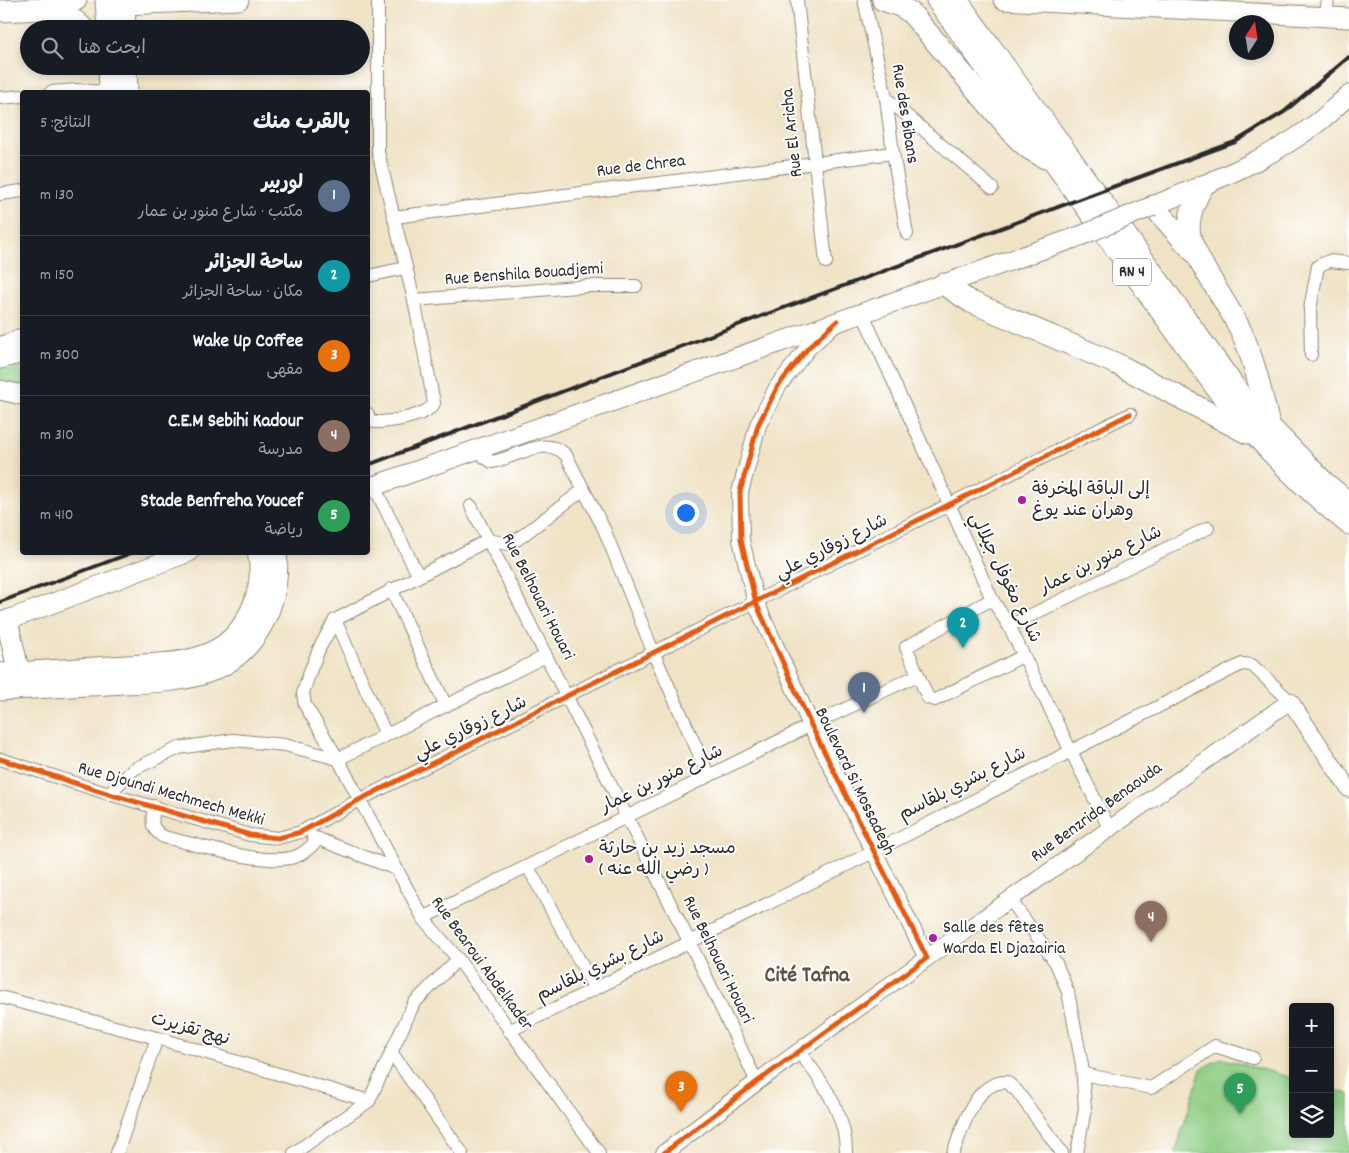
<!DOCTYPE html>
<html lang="ar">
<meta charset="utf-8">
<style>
:root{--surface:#171b24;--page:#242831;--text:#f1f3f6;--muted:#9ea1a6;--line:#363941;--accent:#d690ce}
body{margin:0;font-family:Dekko,"Playpen Sans Arabic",sans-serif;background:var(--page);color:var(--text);direction:rtl}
.controls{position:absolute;right:15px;bottom:15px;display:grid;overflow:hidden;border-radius:5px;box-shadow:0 2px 8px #0003}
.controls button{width:45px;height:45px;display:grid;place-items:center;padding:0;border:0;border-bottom:1px solid var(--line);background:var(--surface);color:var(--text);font:25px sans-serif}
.compass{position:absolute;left:1229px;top:15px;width:45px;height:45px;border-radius:50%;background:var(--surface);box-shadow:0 2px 8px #0003;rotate:12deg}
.you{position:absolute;left:685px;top:512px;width:18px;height:18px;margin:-12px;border:4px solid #fff;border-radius:50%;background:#1a73e8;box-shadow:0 0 0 8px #1a73e833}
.badge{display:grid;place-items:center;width:32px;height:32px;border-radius:50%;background:var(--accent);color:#fff;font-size:16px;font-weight:700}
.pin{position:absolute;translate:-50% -41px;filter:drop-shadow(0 1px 2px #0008)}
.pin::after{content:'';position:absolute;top:26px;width:18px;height:15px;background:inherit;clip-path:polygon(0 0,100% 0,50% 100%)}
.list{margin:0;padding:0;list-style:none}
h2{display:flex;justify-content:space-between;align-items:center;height:65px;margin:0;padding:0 20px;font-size:21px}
h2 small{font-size:16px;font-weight:400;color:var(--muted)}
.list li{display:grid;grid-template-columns:32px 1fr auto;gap:15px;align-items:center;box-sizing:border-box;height:80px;padding:0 20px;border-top:1px solid var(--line)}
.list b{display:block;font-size:19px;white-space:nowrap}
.list p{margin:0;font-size:16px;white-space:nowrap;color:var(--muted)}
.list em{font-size:16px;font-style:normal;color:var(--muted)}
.icon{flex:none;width:28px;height:28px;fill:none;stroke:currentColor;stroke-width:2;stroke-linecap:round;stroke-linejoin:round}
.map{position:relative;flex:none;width:1349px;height:1153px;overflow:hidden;direction:ltr}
.search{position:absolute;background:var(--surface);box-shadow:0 2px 8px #0003;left:20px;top:20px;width:350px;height:55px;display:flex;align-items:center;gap:12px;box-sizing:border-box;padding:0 18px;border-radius:28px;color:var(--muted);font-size:19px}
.panel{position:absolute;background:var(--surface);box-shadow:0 2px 8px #0003;left:20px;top:90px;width:350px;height:465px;border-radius:5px;direction:rtl}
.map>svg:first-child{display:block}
</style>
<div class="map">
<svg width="1349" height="1153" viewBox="0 0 1349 1153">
<rect width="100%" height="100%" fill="#fff"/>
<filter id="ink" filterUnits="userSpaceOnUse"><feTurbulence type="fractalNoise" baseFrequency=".02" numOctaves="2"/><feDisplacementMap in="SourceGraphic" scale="10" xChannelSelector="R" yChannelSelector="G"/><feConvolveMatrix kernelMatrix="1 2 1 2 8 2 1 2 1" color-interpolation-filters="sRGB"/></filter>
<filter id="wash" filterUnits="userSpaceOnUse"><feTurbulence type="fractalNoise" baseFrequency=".0096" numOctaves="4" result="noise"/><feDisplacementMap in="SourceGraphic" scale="20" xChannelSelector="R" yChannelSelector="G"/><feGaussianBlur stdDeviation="1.12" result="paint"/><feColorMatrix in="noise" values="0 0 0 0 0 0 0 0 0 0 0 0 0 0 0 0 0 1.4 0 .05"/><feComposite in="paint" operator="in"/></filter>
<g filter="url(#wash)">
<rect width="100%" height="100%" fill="#f0e3c6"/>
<g fill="#8ecd83" stroke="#5c7c57">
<path d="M22,351V385L0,379V358Z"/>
<path d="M1221,1058L1293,1078V1134H1330V1089L1349,1094V1153H1175L1201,1069Z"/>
</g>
</g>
<g filter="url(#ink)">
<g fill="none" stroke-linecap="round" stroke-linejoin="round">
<g stroke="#8e8778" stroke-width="14">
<g id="minor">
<path d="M797,0L826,262"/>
<path d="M864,0L886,98L893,153L907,234"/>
<path d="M1325,18L1328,0"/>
<path d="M51,92L76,90L105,92"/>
<path d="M0,98L22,96"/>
<path d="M886,98L992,188"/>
<path d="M0,194L22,191"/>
<path d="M394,217L893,153"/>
<path d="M368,276L405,268"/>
<path d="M414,300L589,286H636"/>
<path d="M862,312L992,599L1009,626L1109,828"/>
<path d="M1311,355L1310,309L1318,266L1329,261L1349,263"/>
<path d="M368,414L369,421C381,425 430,416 434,403L414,300L378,152V0"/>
<path d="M478,449L484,457L492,462C516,458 545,434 566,455L604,529L654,654L709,776"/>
<path d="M374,486L418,575"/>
<path d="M583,490L518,539L508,544L488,540L335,620L320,647L309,674L303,693L305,705L338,759L423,918L458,959L599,1153"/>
<path d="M471,506L690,943L757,1082"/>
<path d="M391,589L446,706"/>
<path d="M992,599L906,647L928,698L935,700L1023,656"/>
<path d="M335,620L386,735"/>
<path d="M1009,626L1208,528"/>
<path d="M0,759L109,794L250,835L278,838L301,832L359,800L1130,414"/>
<path d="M109,794L134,769L179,748L233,740L285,745L338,759L546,656"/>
<path d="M154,806C152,822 149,828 164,837C196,844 268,868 297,856C305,853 312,845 319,839"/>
<path d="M313,837L396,869"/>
<path d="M528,867L595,989"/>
<path d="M1010,899L1056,963L1068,992L1082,1065L1085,1109L1077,1153"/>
<path d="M423,918L811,725L918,675"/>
<path d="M0,997L157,1038L369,1101"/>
<path d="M509,1031L873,852L1242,664L1252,665L1290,701"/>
<path d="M798,1051C821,1078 847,1116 846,1153"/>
<path d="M391,1052L462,1153"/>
<path d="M1083,1074L1151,1088L1215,1046L1253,1058"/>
<path d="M369,1101L414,1003L458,959"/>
<path d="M117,1153L157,1038"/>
<path d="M294,1153L369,1101"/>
<path d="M953,1153C963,1128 974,1081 1007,1082L1017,1091L1062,1153"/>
</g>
</g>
<g stroke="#8e8778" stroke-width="18">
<g id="tertiary">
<path d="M927,958L1290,701L1349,789"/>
<path d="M664,1153L757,1082L927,958L811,725L756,603L741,540L740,492L758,425L778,386L808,348L835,323"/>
</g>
</g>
<g stroke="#8e8778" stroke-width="21">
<g id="secondary">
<path d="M117,0L124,5L239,0"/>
<path d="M1003,0L1349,18"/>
<path d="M1153,206C1209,183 1269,160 1317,123C1328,115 1338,104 1349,95"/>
<path d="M0,347L22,338"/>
<path d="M0,390L22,395"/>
<path d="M368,488L1080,236"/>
<path d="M0,623L189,552"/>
</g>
</g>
<g stroke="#8e8778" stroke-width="23">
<g id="primary">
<path d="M106,0L108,29"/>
<path d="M124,0L125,29"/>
<path d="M43,9C59,11 73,17 84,29"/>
<path d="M0,11L43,9L76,0"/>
<path d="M109,66L110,92"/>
<path d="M126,66L127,92"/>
<path d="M0,358L22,352"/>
<path d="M7,621L19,673"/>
<path d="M0,674L159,664C176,663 192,661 208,654C246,639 267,591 258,552"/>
<path d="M0,690C41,687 81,686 122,683C150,682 181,682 208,672C257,654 281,602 276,552"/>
</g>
</g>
<g stroke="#8e8778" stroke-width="23">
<g id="trunk">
<path d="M883,0L902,7L911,13L1018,139L1028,148L1045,158"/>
<path d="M937,0L1220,393C1258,441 1301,486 1349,524"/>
<path d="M957,0L1244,400L1325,483L1349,503"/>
<path d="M1203,186C1194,201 1185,221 1191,240C1200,267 1225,300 1239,327C1254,357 1261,392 1269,425"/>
<path d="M1153,206L1194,252"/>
<path d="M943,284L971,302L1117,364L1247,433"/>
</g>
</g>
<use href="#minor" stroke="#fff" stroke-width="12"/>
<use href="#tertiary" stroke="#fff" stroke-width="16"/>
<use href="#secondary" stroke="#fff" stroke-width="19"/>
<use href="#primary" stroke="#fff" stroke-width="21"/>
<use href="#trunk" stroke="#fff" stroke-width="21"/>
<g stroke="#2b2b2b" stroke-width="4">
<path d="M368,465L767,314L1235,142L1284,112L1349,57"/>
<path d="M0,602L134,552"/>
</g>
<g stroke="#8e8778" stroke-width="21" stroke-linecap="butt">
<path id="secondary-bridge" d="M1080,236L1153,206"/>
</g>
<use href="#secondary-bridge" stroke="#fff" stroke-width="19"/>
<g stroke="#fff" stroke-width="8">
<g id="cycleway">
<path d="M0,759L109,794L250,835L278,838L301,832L359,800L1130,414"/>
<path d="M664,1153L757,1082L927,958L811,725L756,603L741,540L740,492L758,425L778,386L808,348L837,321"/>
</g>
</g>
<use href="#cycleway" stroke="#e8590c" stroke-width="5"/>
</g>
</g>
<g fill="#b5179e" stroke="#fff" stroke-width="2">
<circle cx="1022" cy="500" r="5"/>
<circle cx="589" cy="859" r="5"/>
<circle cx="933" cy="938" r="5"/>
</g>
<g text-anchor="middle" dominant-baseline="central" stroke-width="4" stroke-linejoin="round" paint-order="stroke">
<rect fill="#fff" stroke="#6b6b6b" stroke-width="1" x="1113" y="258.5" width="38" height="27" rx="4"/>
<g font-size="16" font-weight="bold" fill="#2b2b2b">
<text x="1132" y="272">RN 4</text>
</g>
<g font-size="18" fill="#2b2b2b" stroke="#fff">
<text transform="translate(904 114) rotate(81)">Rue des Bibans</text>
<text transform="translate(793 133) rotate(-96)">Rue El Aricha</text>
<text transform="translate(641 167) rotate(-7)">Rue de Chrea</text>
<text transform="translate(524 275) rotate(-4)">Rue Benshila Bouadjemi</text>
<text transform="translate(832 548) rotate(-27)">شارع زوقاري علي</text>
<text transform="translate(1101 561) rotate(-26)">شارع منور بن عمار</text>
<text transform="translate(1004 578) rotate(64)">شارع مغوفل جيلالي</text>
<text transform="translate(537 597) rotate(63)">Rue Belhouari Houari</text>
<text transform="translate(471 729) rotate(-26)">شارع زوقاري علي</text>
<text transform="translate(662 780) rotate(-26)">شارع منور بن عمار</text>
<text transform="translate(854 782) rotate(64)">Boulevard Si Mossadegh</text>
<text transform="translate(963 785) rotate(-27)">شارع بشري بلقاسم</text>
<text transform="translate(171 795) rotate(16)">Rue Djoundi Mechmech Mekki</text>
<text transform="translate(1097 813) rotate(-36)">Rue Benzrida Benaouda</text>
<text transform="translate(717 960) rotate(64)">Rue Belhouari Houari</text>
<text transform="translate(481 964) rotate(54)">Rue Bearoui Abdelkader</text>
<text transform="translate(601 967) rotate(-26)">شارع بشري بلقاسم</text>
<text transform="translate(190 1030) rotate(16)">نهج تقزيرت</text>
</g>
<g font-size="18" fill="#2b2b2b" stroke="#fff" text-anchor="start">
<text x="1032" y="490">إلى الباقة المخرفة<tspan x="1032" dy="21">وهران عند يوغ</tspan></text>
<text x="599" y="849">مسجد زيد بن حارثة<tspan x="599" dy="21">( رضي الله عنه )</tspan></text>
<text x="943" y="928">Salle des fêtes<tspan x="943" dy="21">Warda El Djazairia</tspan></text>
</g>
<g font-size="22" font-weight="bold" fill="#645240" stroke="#fff">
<text x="807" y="976">Cité Tafna</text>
</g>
</g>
</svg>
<div class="controls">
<button>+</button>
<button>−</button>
<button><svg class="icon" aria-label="layers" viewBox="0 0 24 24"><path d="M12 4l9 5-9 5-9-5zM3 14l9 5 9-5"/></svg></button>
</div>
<svg class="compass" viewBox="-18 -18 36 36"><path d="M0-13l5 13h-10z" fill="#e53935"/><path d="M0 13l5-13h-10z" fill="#9ea1a6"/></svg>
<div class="you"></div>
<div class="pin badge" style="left:864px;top:713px;background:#5c6f8a">1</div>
<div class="pin badge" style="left:963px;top:648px;background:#0f9aa8">2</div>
<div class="pin badge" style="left:681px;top:1112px;background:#e8710a">3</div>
<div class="pin badge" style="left:1151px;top:942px;background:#8d6e63">4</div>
<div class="pin badge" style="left:1240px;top:1114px;background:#2e9e5b">5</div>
<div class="search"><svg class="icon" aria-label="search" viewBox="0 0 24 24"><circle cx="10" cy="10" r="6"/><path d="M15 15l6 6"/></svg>ابحث هنا</div>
<section class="panel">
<h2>بالقرب منك<small>النتائج: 5</small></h2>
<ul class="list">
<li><span class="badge" style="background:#5c6f8a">1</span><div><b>لوربير</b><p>مكتب · شارع منور بن عمار</p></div><em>130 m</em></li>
<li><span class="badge" style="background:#0f9aa8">2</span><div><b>ساحة الجزائر</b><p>مكان · ساحة الجزائر</p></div><em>150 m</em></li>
<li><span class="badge" style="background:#e8710a">3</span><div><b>Wake Up Coffee</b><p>مقهى</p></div><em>300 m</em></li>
<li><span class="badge" style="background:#8d6e63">4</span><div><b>C.E.M Sebihi Kadour</b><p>مدرسة</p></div><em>310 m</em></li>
<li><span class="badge" style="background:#2e9e5b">5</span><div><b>Stade Benfreha Youcef</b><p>رياضة</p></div><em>410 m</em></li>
</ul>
</section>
</div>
